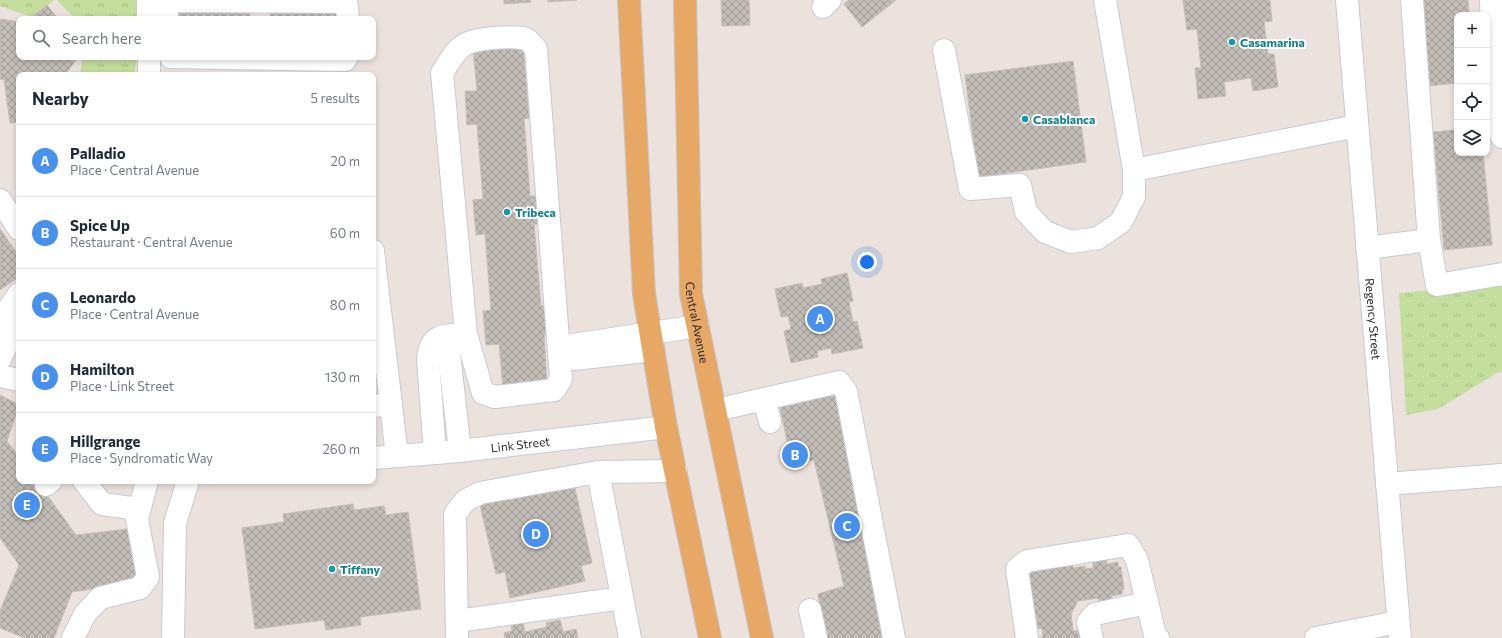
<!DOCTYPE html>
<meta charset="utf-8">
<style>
:root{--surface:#fff;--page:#f2f2f3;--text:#1f2937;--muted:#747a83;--line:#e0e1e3;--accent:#4790ed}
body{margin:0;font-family:Commissioner,sans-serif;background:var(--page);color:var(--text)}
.controls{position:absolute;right:12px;top:12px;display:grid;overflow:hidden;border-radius:8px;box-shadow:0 2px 6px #0003}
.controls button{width:36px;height:36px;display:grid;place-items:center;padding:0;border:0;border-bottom:1px solid var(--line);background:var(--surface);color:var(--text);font:20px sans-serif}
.you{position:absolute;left:867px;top:262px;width:14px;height:14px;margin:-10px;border:3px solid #fff;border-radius:50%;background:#1a73e8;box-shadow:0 0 0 6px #1a73e833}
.badge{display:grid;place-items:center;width:26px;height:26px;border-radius:50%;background:var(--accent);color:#fff;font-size:13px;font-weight:700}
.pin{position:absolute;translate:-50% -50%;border:2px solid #fff;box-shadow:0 1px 4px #0006}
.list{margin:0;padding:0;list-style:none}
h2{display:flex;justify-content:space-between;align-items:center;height:52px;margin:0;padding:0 16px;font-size:17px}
h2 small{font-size:13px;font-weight:400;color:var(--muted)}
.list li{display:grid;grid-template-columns:26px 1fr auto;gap:12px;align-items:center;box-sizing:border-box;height:72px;padding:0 16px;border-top:1px solid var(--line)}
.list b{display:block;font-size:15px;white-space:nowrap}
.list p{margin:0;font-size:13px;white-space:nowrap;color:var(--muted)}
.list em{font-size:13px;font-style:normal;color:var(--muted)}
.icon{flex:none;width:22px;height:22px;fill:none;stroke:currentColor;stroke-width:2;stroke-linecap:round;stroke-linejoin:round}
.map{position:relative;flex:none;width:1502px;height:638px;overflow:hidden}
.search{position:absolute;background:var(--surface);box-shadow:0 2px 6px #0003;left:16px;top:16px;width:360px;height:44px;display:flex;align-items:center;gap:10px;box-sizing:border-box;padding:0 14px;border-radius:8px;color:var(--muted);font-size:15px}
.panel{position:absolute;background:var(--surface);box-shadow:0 2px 6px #0003;left:16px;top:72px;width:360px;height:412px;border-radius:8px}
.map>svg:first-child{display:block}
</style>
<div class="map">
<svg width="1502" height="638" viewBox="0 0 1502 638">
<defs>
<pattern id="grass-tufts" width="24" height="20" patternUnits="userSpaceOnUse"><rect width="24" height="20" fill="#c4de9d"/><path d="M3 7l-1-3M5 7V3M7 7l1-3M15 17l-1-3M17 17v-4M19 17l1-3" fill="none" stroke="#a9bf87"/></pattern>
<pattern id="building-cross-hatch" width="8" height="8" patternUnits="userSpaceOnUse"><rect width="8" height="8" fill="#c3bdb8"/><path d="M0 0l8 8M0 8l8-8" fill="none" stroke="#9f9a96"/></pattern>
</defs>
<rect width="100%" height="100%" fill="#ebe1dd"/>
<g fill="url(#grass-tufts)">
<path d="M0,0H54L32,17L0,6Z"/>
<path d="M57,0H140L141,19H75Z"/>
<path d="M83,57H137L134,75H80Z"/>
<path d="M1502,283V372L1497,373L1438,409L1406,415L1399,293Z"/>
</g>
<g fill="url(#building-cross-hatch)" stroke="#c6bdb7">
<path d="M504,0H530L531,2L504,4Z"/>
<path d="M548,0H577L548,2Z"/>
<path d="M721,0H749L750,25L722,26Z"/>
<path d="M849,0H896L862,27L844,4Z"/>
<path d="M1183,0H1270L1272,21L1264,22L1268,54H1274L1278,87L1253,91L1251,78L1224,82L1226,96L1198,99L1195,68H1201L1197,29L1187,30Z"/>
<path d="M1419,0H1468L1469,15H1457V83L1428,86Z"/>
<path d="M47,5L58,19H29L32,17Z"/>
<path d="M341,8L342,19H270V9Z"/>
<path d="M250,10V19H176V11Z"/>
<path d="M0,19L19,22V57H78L65,75H19V122L10,123L4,80L0,79Z"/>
<path d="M523,43L529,118L524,119L530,196H537L540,224H534L541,306L546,305L549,335H544L547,383L503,387L499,344L486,345L483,311L491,310L485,234L476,235L473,200L483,199L477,124L467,125L465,91H477L473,48Z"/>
<path d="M1073,61L1086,162L978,177L965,75Z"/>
<path d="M1457,130V153H1483L1492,245L1444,250L1433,132Z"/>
<path d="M0,229L19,256V277L0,290Z"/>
<path d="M847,273L853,301L849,302L853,322L857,321L863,348L832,354L831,348L817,351L818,357L791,363L784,331L791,329L788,316L781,317L775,289L802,283L803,288L822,284L821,279Z"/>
<path d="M837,391L887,638H826L818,594L844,586L814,460L792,465L779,403Z"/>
<path d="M0,395L19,405L7,441L19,457V481H37L76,535L127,529L139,582L72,592L54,638H25L0,628V611L19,565L0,538Z"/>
<path d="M574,484L592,563L581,566L585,581L510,598L505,572L496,574L480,505Z"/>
<path d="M353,504L354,510L384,506L386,515L408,512L421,609L360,617L361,625L326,630L324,620L255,629L242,528L284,522L283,514Z"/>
<path d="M1106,559L1107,564L1118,562V567H1121L1124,589L1122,590V594L1111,596L1112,601L1099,603L1098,598L1078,601L1071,614L1073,631L1079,630L1080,638H1036L1043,637L1042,628L1038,629L1037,617L1030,618L1026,572L1037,571L1036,567L1072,562L1073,568L1085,566V569L1093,568V561Z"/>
<path d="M560,620L563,632L576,629L578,638H505L504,633L512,631L511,625L523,623L525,632L547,627L546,623Z"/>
</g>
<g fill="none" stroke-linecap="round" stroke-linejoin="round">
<g stroke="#c5cbd3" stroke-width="24">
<g id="minor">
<path d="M148,0V19"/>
<path d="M1105,0L1134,170L1357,126"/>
<path id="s1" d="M1347,0L1400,638"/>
<path d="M1491,0L1495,121L1502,137"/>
<path d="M823,7L830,0"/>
<path d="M167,19V5L175,1L342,2L347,6L348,19"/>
<path d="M944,50L970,189L1020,185L1026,212L1045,232L1071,242L1098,238L1121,222L1134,197V170"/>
<path d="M149,57V75"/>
<path d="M171,57L345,60L347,57"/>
<path d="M0,200L19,229"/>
<path d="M1429,240L1437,285L1502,274"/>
<path d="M1367,248L1429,240L1412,0"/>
<path d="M373,251L397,456"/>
<path d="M0,321L19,294"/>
<path d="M447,336L460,451"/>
<path d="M573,345L698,326"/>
<path d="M0,359L13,331L19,322"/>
<path d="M574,359L653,350"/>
<path d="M0,376L19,380"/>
<path d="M764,399L770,422"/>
<path d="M373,406L391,404"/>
<path d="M716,410L839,382L846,391L894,638"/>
<path d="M435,453L428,360C430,333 443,336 466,334L442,73C449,63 455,49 466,44C478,38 508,36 522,38C528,38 532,44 536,49L561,379L554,390L495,397L483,393L466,334"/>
<path id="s2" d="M373,458L460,451L666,427"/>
<path d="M598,472L630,638"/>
<path d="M84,481L102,504L139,509"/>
<path d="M1387,484L1502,475"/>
<path d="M46,485L51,481"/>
<path d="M810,610L816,638"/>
<path d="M457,621L622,598"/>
<path d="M73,638L85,614L100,598L140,588L148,577L137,519L147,481"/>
<path d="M173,638L175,523L188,481"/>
<path d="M457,638L455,514L465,501L480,493L598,472L676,471"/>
<path d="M1027,638L1017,569L1027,561L1128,545L1137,560L1155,635L1158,638"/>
<path d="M1092,638L1088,622L1095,614L1147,603"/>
<path d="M1316,638L1398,622"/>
</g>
</g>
<g stroke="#c3c3c3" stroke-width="24">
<g id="major">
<path d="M629,0L644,294L666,427L710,638"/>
<path id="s3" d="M685,0L691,294L762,638"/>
</g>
</g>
<use href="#minor" stroke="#fff" stroke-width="22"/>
<use href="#major" stroke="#e7a866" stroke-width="22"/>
</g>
<g fill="#0f9aa8" stroke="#fff" stroke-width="1.5">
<circle cx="1232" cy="42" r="4"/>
<circle cx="1025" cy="119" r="4"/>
<circle cx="507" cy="212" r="4"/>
<circle cx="332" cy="569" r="4"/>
</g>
<g text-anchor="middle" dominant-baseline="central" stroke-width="4" stroke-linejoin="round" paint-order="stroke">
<g font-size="12" font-weight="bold" fill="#0d838f" stroke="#fff" text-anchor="start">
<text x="1240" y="42">Casamarina</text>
<text x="1033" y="119">Casablanca</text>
<text x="515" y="212">Tribeca</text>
<text x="340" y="569">Tiffany</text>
</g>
<g font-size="12" fill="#2a2a2a" stroke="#fff">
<text stroke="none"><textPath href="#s1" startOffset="320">Regency Street</textPath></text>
<text stroke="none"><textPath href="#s3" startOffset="323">Central Avenue</textPath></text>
<text stroke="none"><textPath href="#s2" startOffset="148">Link Street</textPath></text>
</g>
</g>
</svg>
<div class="controls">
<button>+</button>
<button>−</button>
<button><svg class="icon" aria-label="locate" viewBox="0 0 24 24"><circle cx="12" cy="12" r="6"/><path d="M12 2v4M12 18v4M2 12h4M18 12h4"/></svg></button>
<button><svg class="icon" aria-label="layers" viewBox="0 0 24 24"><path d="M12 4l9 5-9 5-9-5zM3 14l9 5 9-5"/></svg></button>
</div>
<div class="you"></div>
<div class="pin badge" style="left:820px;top:319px">A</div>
<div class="pin badge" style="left:795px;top:455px">B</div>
<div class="pin badge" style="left:847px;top:526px">C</div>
<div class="pin badge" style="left:536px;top:534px">D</div>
<div class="pin badge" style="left:27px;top:505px">E</div>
<div class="search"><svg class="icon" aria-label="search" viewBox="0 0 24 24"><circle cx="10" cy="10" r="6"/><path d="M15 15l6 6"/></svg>Search here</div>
<section class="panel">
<h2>Nearby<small>5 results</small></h2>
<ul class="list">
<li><span class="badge">A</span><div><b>Palladio</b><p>Place · Central Avenue</p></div><em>20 m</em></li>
<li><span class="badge">B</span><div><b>Spice Up</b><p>Restaurant · Central Avenue</p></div><em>60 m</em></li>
<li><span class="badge">C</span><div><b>Leonardo</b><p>Place · Central Avenue</p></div><em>80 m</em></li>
<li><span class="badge">D</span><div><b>Hamilton</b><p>Place · Link Street</p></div><em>130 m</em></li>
<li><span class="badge">E</span><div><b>Hillgrange</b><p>Place · Syndromatic Way</p></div><em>260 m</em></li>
</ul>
</section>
</div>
